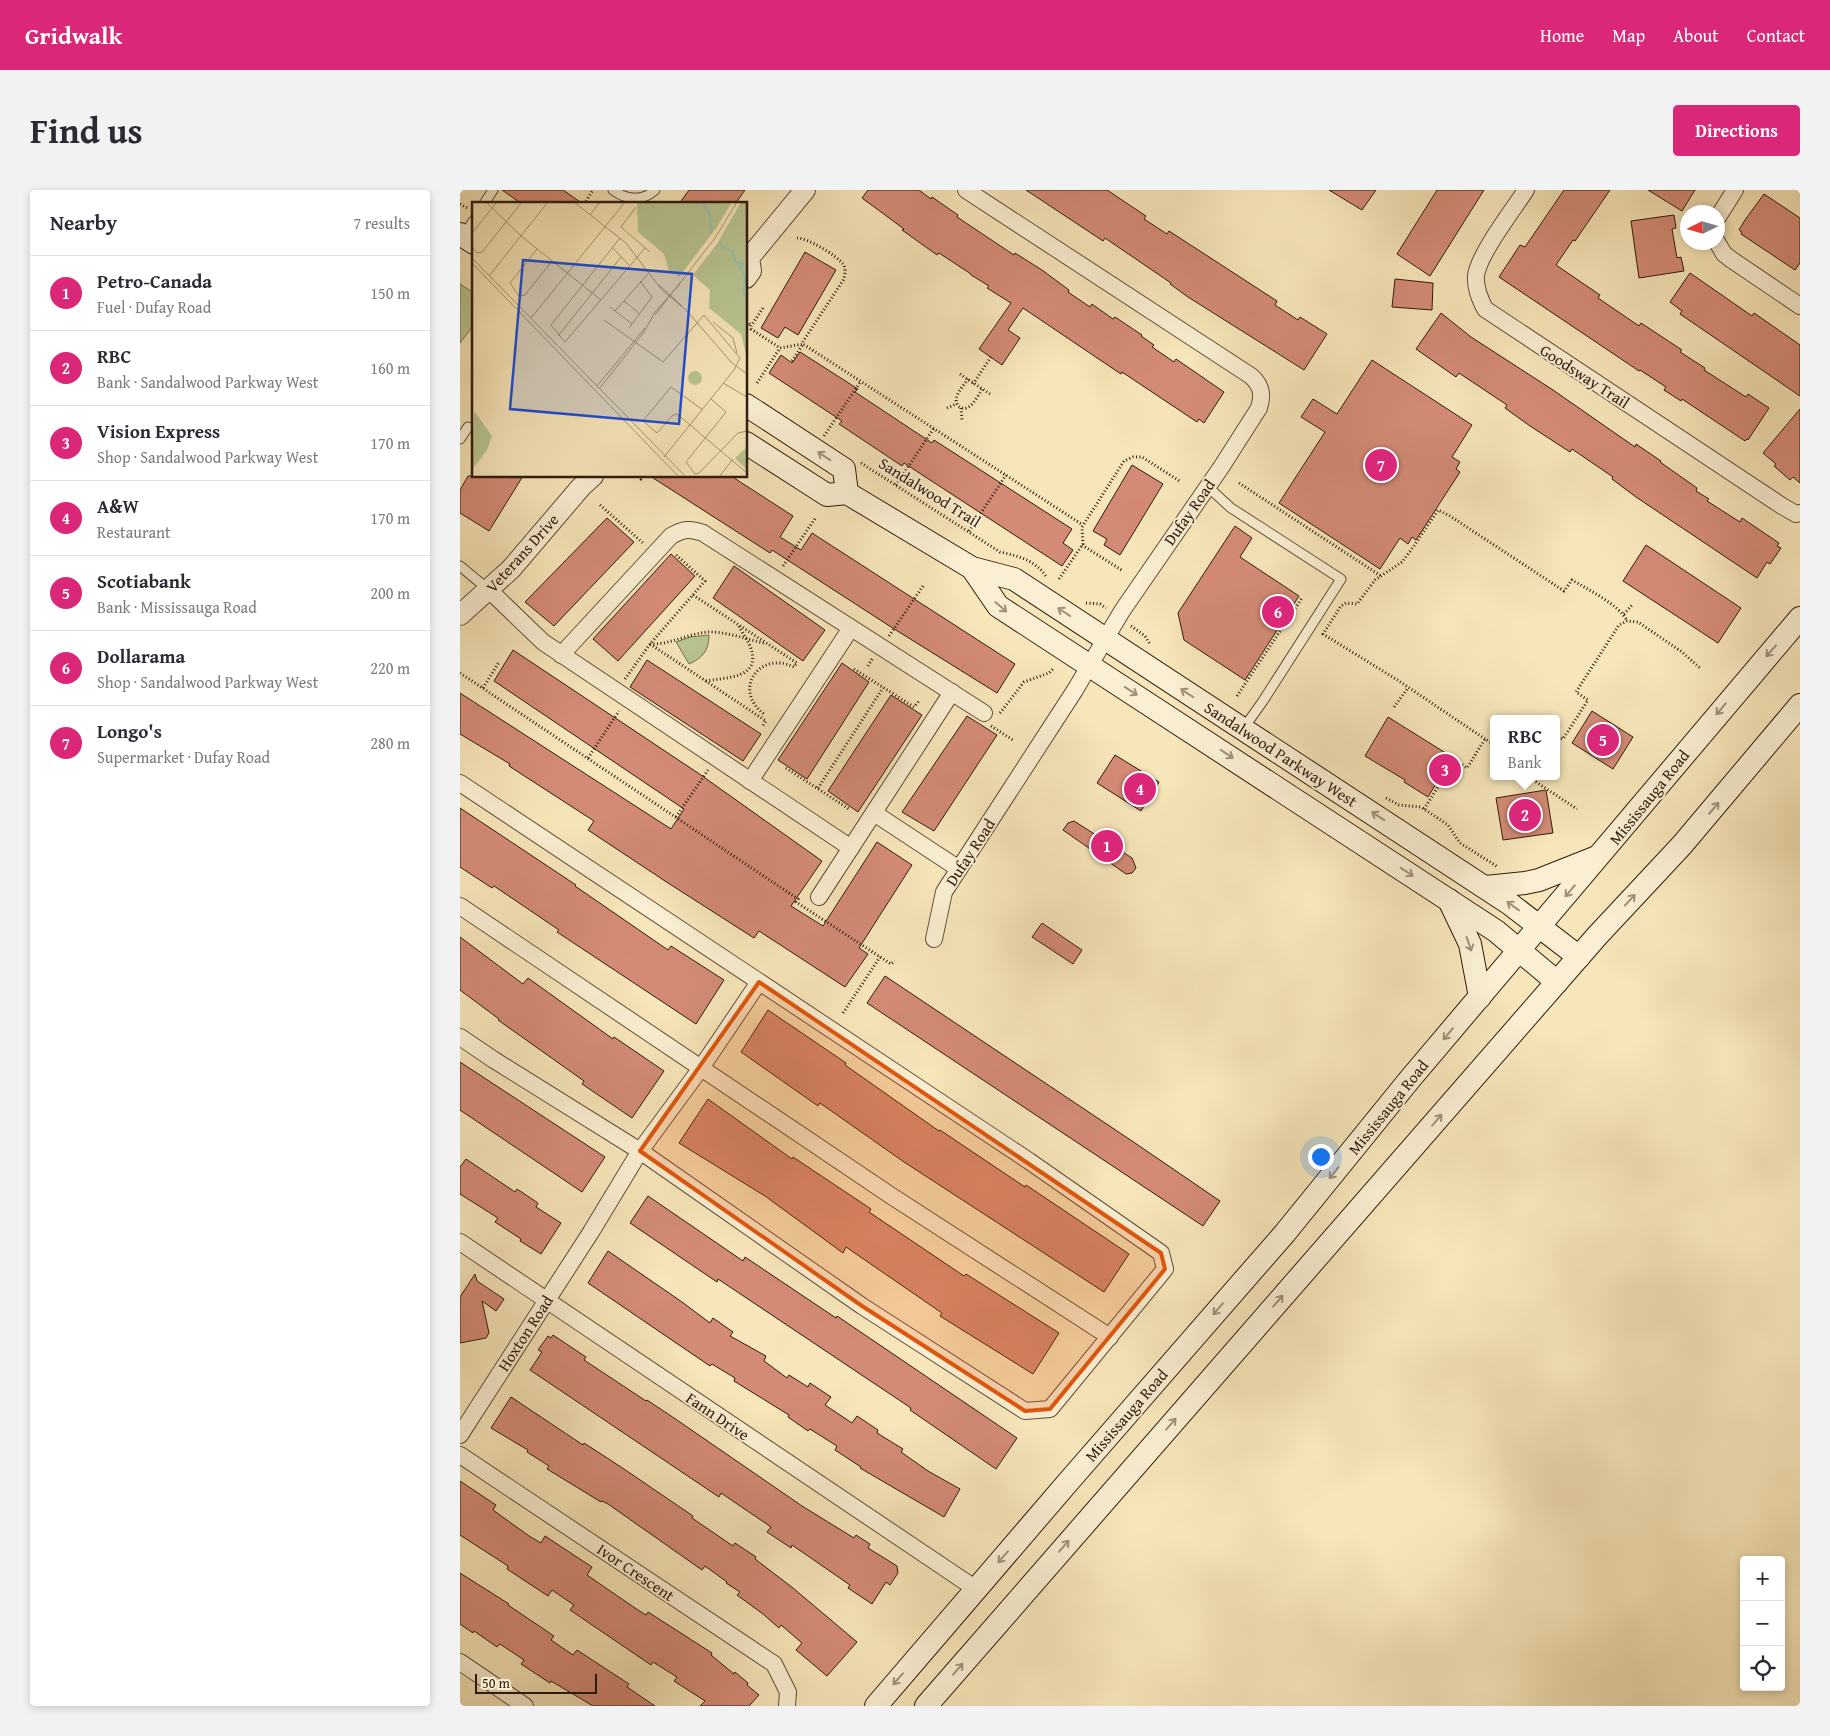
<!DOCTYPE html>
<meta charset="utf-8">
<style>
:root{--surface:#fff;--page:#f2f2f3;--text:#2b2b33;--muted:#7c7c81;--line:#e1e1e2;--accent:#db2777}
body{margin:0;font-family:"Gentium Book Plus",serif;background:var(--page);color:var(--text)}
.controls{position:absolute;right:15px;bottom:15px;display:grid;overflow:hidden;border-radius:5px;box-shadow:0 2px 8px #0003}
.controls button{width:45px;height:45px;display:grid;place-items:center;padding:0;border:0;border-bottom:1px solid var(--line);background:var(--surface);color:var(--text);font:25px sans-serif}
.compass{position:absolute;left:1220px;top:15px;width:45px;height:45px;border-radius:50%;background:var(--surface);box-shadow:0 2px 8px #0003;rotate:265deg}
.scale{position:absolute;left:15px;bottom:12px;width:122px;box-sizing:border-box;padding-left:5px;border:2px solid #2f1b0e;border-top:0;font-size:14px;line-height:18px;white-space:nowrap;color:#2f1b0e;-webkit-text-stroke:4px #faefd2;paint-order:stroke}
.you{position:absolute;left:860px;top:966px;width:18px;height:18px;margin:-12px;border:4px solid #fff;border-radius:50%;background:#1a73e8;box-shadow:0 0 0 8px #1a73e833}
.badge{display:grid;place-items:center;width:32px;height:32px;border-radius:50%;background:var(--accent);color:#fff;font-size:16px;font-weight:700}
.pin{position:absolute;translate:-50% -50%;border:2px solid #fff;box-shadow:0 1px 5px #0006}
.popup{position:absolute;left:1030px;top:525px;width:70px;height:65px;box-sizing:border-box;display:grid;place-content:center;border-radius:5px;background:var(--surface);filter:drop-shadow(0 1px 4px #0005);font-size:16px;white-space:nowrap;color:var(--muted)}
.popup b{font-size:19px;color:var(--text)}
.popup::after{content:'';position:absolute;left:50%;top:100%;margin-left:-10px;border:10px solid transparent;border-top-color:var(--surface)}
.list{margin:0;padding:0;list-style:none}
h2{display:flex;justify-content:space-between;align-items:center;height:65px;margin:0;padding:0 20px;font-size:21px}
h2 small{font-size:16px;font-weight:400;color:var(--muted)}
.list li{display:grid;grid-template-columns:32px 1fr auto;gap:15px;align-items:center;box-sizing:border-box;height:75px;padding:0 20px;border-top:1px solid var(--line)}
.list b{display:block;font-size:19px;white-space:nowrap}
.list p{margin:0;font-size:16px;white-space:nowrap;color:var(--muted)}
.list em{font-size:16px;font-style:normal;color:var(--muted)}
.icon{flex:none;width:28px;height:28px;fill:none;stroke:currentColor;stroke-width:2;stroke-linecap:round;stroke-linejoin:round}
.map{position:relative;flex:none;width:1340px;height:1516px;overflow:hidden;border-radius:5px}
header{display:flex;align-items:center;gap:30px;box-sizing:border-box;height:70px;padding:0 25px;background:var(--accent);color:#fff}
header strong{font-size:24px}
nav{display:flex;gap:28px;margin-inline-start:auto;font-size:18px}
.intro{display:flex;align-items:center;justify-content:space-between;box-sizing:border-box;height:120px;padding:0 30px}
h1{margin:0;font-size:35px}
.button{padding:12px 22px;border-radius:5px;background:var(--accent);color:#fff;font-size:18px;font-weight:700}
main{display:flex;gap:30px;padding:0 30px}
aside{flex:1;background:var(--surface);border-radius:5px;box-shadow:0 2px 8px #0003}
.map>svg:first-child{display:block}
</style>
<header>
<strong>Gridwalk</strong>
<nav><a>Home</a><a>Map</a><a>About</a><a>Contact</a></nav>
</header>
<div class="intro"><h1>Find us</h1><a class="button">Directions</a></div>
<main>
<aside>
<h2>Nearby<small>7 results</small></h2>
<ul class="list">
<li><span class="badge">1</span><div><b>Petro-Canada</b><p>Fuel · Dufay Road</p></div><em>150 m</em></li>
<li><span class="badge">2</span><div><b>RBC</b><p>Bank · Sandalwood Parkway West</p></div><em>160 m</em></li>
<li><span class="badge">3</span><div><b>Vision Express</b><p>Shop · Sandalwood Parkway West</p></div><em>170 m</em></li>
<li><span class="badge">4</span><div><b>A&amp;W</b><p>Restaurant</p></div><em>170 m</em></li>
<li><span class="badge">5</span><div><b>Scotiabank</b><p>Bank · Mississauga Road</p></div><em>200 m</em></li>
<li><span class="badge">6</span><div><b>Dollarama</b><p>Shop · Sandalwood Parkway West</p></div><em>220 m</em></li>
<li><span class="badge">7</span><div><b>Longo's</b><p>Supermarket · Dufay Road</p></div><em>280 m</em></li>
</ul>
</aside>
<div class="map">
<svg width="1340" height="1516" viewBox="0 0 1340 1516">
<rect width="100%" height="100%" fill="#f7e6ba"/>
<filter id="stains"><feTurbulence type="fractalNoise" baseFrequency=".004" numOctaves="4"/><feColorMatrix values="0 0 0 0 .2 0 0 0 0 .09 0 0 0 0 .02 0 0 0 .5 -.17"/></filter>
<radialGradient id="worn" r=".72"><stop offset=".6" stop-color="#630" stop-opacity="0"/><stop offset="1" stop-color="#630" stop-opacity=".3"/></radialGradient>
<g fill="#b9c692" stroke="#747050">
<path d="M0,94L14,103V135L0,153Z"/>
<path d="M249,445C249,460 243,468 229,474L216,452L230,447Z"/>
</g>
<g fill="#d48b76" stroke="#2f1b0e">
<path d="M42,0H103L123,14H62Z"/>
<path d="M229,0H285L275,14H219Z"/>
<path d="M408,0H459L471,9L472,7L498,25L497,27L554,65L555,63L582,80L609,100L608,102L630,117L632,114L653,129L655,127L682,145L681,146L694,155L692,157L714,172L716,169L764,202L744,233L739,229L737,232L662,182L661,184L563,118L548,140L560,148L542,175L519,159L551,113L527,98L529,96L511,85V84L479,63L477,65L442,40L444,39L402,8Z"/>
<path d="M566,0H647L686,26L684,29L707,44L709,41L817,111L815,115L838,130L840,127L867,144L844,180L728,107L710,94L711,93L645,48L643,51Z"/>
<path d="M869,0H916L902,20Z"/>
<path d="M977,0H1024L970,86L937,64Z"/>
<path d="M1104,0H1150L1115,51L1113,50L1096,75L1140,105L1138,108L1179,136L1181,133L1222,160L1220,162L1245,178L1244,180L1286,207L1288,204L1309,218L1288,250L1287,249L1285,251L1222,209L1221,211L1204,200L1206,197L1180,180L1179,181L1039,87L1060,55L1065,57Z"/>
<path d="M1188,0H1235L1222,21Z"/>
<path d="M1304,4L1340,28V73L1335,80L1281,44L1282,42L1279,40L1285,30Z"/>
<path d="M1214,25L1216,38L1212,39L1217,68L1221,67L1224,81L1179,88L1171,31Z"/>
<path d="M345,62L376,80L338,145L325,137L318,148L301,138Z"/>
<path d="M1230,83L1292,126L1294,123L1340,155V206L1220,124L1222,121L1210,112Z"/>
<path d="M935,89L973,93L972,120L932,117Z"/>
<path d="M981,123L1011,147L1093,200L1175,257L1176,254L1201,271L1200,272L1237,298L1236,301L1249,309L1247,311L1280,332L1282,328L1319,353L1317,356L1321,358L1310,374L1307,372L1297,388L1176,307L1152,289L1153,287L1112,259L1110,262L1070,236L1045,218L1047,215L999,183L996,187L956,159Z"/>
<path d="M340,162L398,199L395,202L472,253L474,250L612,339L603,353L613,360L602,376L444,273L442,276L379,234L382,231L309,183L321,165L332,173Z"/>
<path d="M912,170L1012,235L992,267L1000,272L996,279L1000,282L956,350L952,347L948,354L940,348L920,379L819,313L865,242L841,227L853,209L877,224Z"/>
<path d="M1340,219V293L1333,287L1330,290L1314,276L1316,274L1303,263Z"/>
<path d="M672,275L703,294L660,365L644,355L647,349L633,341Z"/>
<path d="M8,286H63L29,341L0,323V300Z"/>
<path d="M190,286H271L333,326L320,347L341,360L352,343L555,474L537,503L431,437L312,360L310,363Z"/>
<path d="M147,328L174,352L94,436L65,412Z"/>
<path d="M775,336L792,348L780,367L839,406L785,490L724,450L718,423Z"/>
<path d="M1186,355L1281,418L1258,453L1163,391Z"/>
<path d="M211,364L235,386L158,471L133,449Z"/>
<path d="M274,376L365,440L343,471L253,408Z"/>
<path d="M53,460L238,583L362,671L331,716L363,736L417,652L452,675L399,758L408,764L385,797L299,741L294,748L205,691L128,640L134,631L49,576L50,574L0,544V503L211,639L224,619L34,491Z"/>
<path d="M187,470L301,544L283,571L170,497Z"/>
<path d="M382,473L409,492L347,589L318,570Z"/>
<path d="M431,505L462,525L398,622L368,601Z"/>
<path d="M1132,521L1173,547L1153,579L1112,553Z"/>
<path d="M507,526L537,545L474,641L442,622Z"/>
<path d="M928,527L992,567L968,607L944,592L945,590L905,566Z"/>
<path d="M655,565L699,592L681,621L637,593Z"/>
<path d="M1086,600L1093,643L1043,650L1036,608Z"/>
<path d="M0,618L116,695L115,696L208,760L211,756L264,790L236,834L97,742L99,740L34,696L32,698L0,677Z"/>
<path d="M614,631L672,668L676,678L672,683L666,684L603,640L608,633Z"/>
<path d="M582,733L622,760L613,774L572,747Z"/>
<path d="M0,747L63,794L68,788L153,849L154,847L204,881L172,928L122,894L124,891L38,830L39,829L0,800Z"/>
<path d="M425,786L675,953L760,1011L743,1036L407,813Z"/>
<path d="M308,820L386,873L385,875L479,941L480,940L565,997L566,995L669,1064L644,1102L444,972L360,913L358,916L281,862Z"/>
<path d="M0,872L145,967L122,1002L0,920Z"/>
<path d="M248,909L332,969L333,967L411,1019L409,1022L504,1086L506,1084L599,1143L573,1184L480,1126L482,1123L386,1057L383,1063L305,1006L219,953Z"/>
<path d="M6,969L55,1002L57,999L78,1013L76,1017L101,1033L81,1064L60,1051L61,1049L35,1032L38,1028L0,1004V977Z"/>
<path d="M188,1006L283,1071L285,1067L376,1128L377,1126L557,1248L536,1279L450,1220L451,1218L258,1089L257,1092L170,1033Z"/>
<path d="M148,1061L222,1112L250,1133L253,1128L273,1142L270,1146L306,1166L304,1171L327,1188L329,1185L348,1197L350,1193L371,1207L365,1215L392,1233L397,1226L418,1240L417,1243L443,1259L441,1262L468,1281L500,1299L484,1327L400,1278L401,1277L375,1260L377,1256L350,1239L348,1241L328,1227L329,1225L274,1191L275,1188L252,1174L250,1176L128,1093Z"/>
<path d="M15,1084L17,1091L44,1109L36,1121L22,1111L29,1143L26,1148L0,1153V1107Z"/>
<path d="M93,1145L126,1167L124,1170L186,1211L187,1210L217,1230L342,1316L394,1348L396,1345L410,1354L408,1358L437,1376L438,1383L430,1395L426,1392L412,1414L388,1398L390,1395L332,1355L331,1358L307,1342L311,1337L261,1303L259,1307L70,1180L82,1162L78,1160L88,1146L91,1148Z"/>
<path d="M51,1207L123,1255L124,1253L164,1279L233,1326L232,1328L273,1356L275,1353L296,1367L295,1369L333,1398L397,1452L367,1486L336,1460L342,1453L321,1435L319,1438L303,1424L277,1405L280,1402L266,1393L267,1392L245,1376L242,1380L148,1314L142,1311L141,1312L87,1279L89,1276L67,1262L68,1260L31,1238Z"/>
<path d="M0,1291L36,1315L33,1320L69,1346L81,1353L85,1346L132,1377L127,1385L175,1418L186,1425L188,1422L252,1463L251,1465L274,1484L275,1482L288,1493L287,1495L299,1505L289,1516H240L245,1511L214,1491L217,1487L193,1472L191,1475L110,1420L114,1415L92,1400L88,1406L47,1379L48,1376L0,1345Z"/>
<path d="M0,1383L49,1414L48,1415L94,1446L91,1450L113,1465L117,1460L169,1494L167,1497L195,1516H133L91,1491L90,1493L61,1474L64,1470L40,1454L37,1457L14,1441L13,1443L0,1434Z"/>
</g>
<g fill="none" stroke-linecap="round" stroke-linejoin="round">
<g stroke="#614e39" stroke-width="11">
<g id="service">
<path d="M153,0C167,10 182,12 195,0"/>
<path d="M24,14L33,0"/>
<path d="M3,46L14,30"/>
<path d="M0,249L8,237"/>
<path d="M747,296L771,318L881,389L803,511L783,539"/>
<path d="M0,376L29,400"/>
</g>
</g>
<g stroke="#614e39" stroke-width="18">
<g id="minor">
<path d="M1066,0C1053,20 1018,65 1016,86C1015,98 1020,109 1025,119L1322,316L1336,324L1340,323"/>
<path d="M1258,27L1275,0"/>
<path d="M1257,52L1264,64L1272,70L1340,116"/>
<path d="M29,400L83,452L391,658"/>
<path d="M101,465L211,346C223,339 230,338 243,343L524,523"/>
<path d="M290,591L391,438"/>
<path d="M0,593L569,971L701,1063L705,1079L590,1219L565,1221L402,1116L180,961L34,870L0,847"/>
<path d="M414,623L499,679"/>
<path d="M359,707L492,502"/>
<path d="M0,716L433,1007L650,1147"/>
<path d="M474,749L484,702L615,500L662,421L762,276L799,218C803,205 802,196 791,186L506,0"/>
<path d="M0,1052L516,1399"/>
<path d="M0,1245L131,1042L180,961L241,878L299,792"/>
<path d="M0,1265L314,1474L328,1502L327,1516"/>
<path d="M0,1472L65,1516"/>
</g>
</g>
<g stroke="#614e39" stroke-width="22">
<g id="tertiary">
<path d="M286,88L291,81L289,68L345,0"/>
<path d="M0,425L51,379L121,297L133,286"/>
</g>
</g>
<g stroke="#2f1b0e" stroke-width="24">
<g id="secondary">
<path d="M0,44L14,53"/>
<path d="M286,215L384,279L387,303"/>
<path d="M286,253L367,305L387,303L512,378L554,389L1050,714L1119,767"/>
<path d="M512,378L538,416L1036,741L1097,792"/>
<path d="M1026,697L1065,693L1079,690L1137,667"/>
<path d="M989,710L1010,754L1020,807"/>
<path d="M416,1516L609,1291L825,1043L950,889L1340,428"/>
<path d="M466,1516L1137,746L1222,655L1340,515"/>
</g>
</g>
<g stroke="#2f1b0e" stroke-width="3" stroke-dasharray="1 2.5" stroke-linecap="butt">
<path d="M0,14L9,19"/>
<path d="M124,14L133,0"/>
<path d="M337,48C348,48 376,65 383,74C386,78 385,84 384,89L342,153"/>
<path d="M303,118L291,136V139L320,158L343,154"/>
<path d="M286,132L291,135"/>
<path d="M332,171L343,154L623,335"/>
<path d="M500,184L530,204"/>
<path d="M508,189C504,195 499,200 497,206C493,215 503,222 510,216C515,212 519,204 522,199"/>
<path d="M297,193L320,158"/>
<path d="M513,194L531,167"/>
<path d="M487,218L496,214"/>
<path d="M501,218L502,230"/>
<path d="M364,246L401,191"/>
<path d="M401,273L540,362C559,366 577,371 587,388"/>
<path d="M178,286L181,289L183,286"/>
<path d="M779,293L921,386"/>
<path d="M436,295L474,238"/>
<path d="M140,315L183,353"/>
<path d="M509,341L546,285"/>
<path d="M622,355L663,381"/>
<path d="M323,376L356,327"/>
<path d="M599,389L623,354L622,337L664,271L673,267H682L721,292"/>
<path d="M233,405L337,473L334,477C299,460 272,500 304,524"/>
<path d="M626,413L640,414L646,418"/>
<path d="M1164,424L1172,415"/>
<path d="M671,436L685,446L690,454"/>
<path d="M429,446L463,396"/>
<path d="M190,454L306,531L302,537"/>
<path d="M190,454C210,455 229,443 249,442C268,442 285,449 304,453"/>
<path d="M408,476L412,469"/>
<path d="M394,479L454,517L459,511"/>
<path d="M0,483L338,709L336,712L431,774L435,771"/>
<path d="M165,489L190,454L245,391L215,364"/>
<path d="M246,491C266,487 303,489 290,456C287,449 282,443 279,436"/>
<path d="M23,498L39,472"/>
<path d="M777,506L842,408"/>
<path d="M934,517L948,498"/>
<path d="M540,523L564,492L589,483L593,479"/>
<path d="M531,536L553,550"/>
<path d="M1025,549L939,491L863,444L881,416L886,413L897,414L915,390L942,372L954,356L978,320L990,326L1104,401L1112,390C1127,399 1160,415 1167,431"/>
<path d="M1096,550L1098,547L1103,549L1128,510L1116,502L1159,435L1167,431L1178,432L1222,462L1240,478"/>
<path d="M128,568L159,521"/>
<path d="M326,578L389,619"/>
<path d="M1067,586L1117,619"/>
<path d="M358,598L423,498"/>
<path d="M926,608L939,615L961,617L988,635L1000,653L1038,677"/>
<path d="M964,619L995,570L1007,578L1025,549L1034,554"/>
<path d="M216,627L248,580"/>
<path d="M383,823L420,767"/>
</g>
<use href="#service" stroke="#faefd2" stroke-width="9"/>
<use href="#minor" stroke="#faefd2" stroke-width="16"/>
<use href="#tertiary" stroke="#faefd2" stroke-width="20"/>
<use href="#secondary" stroke="#faefd2" stroke-width="22"/>
</g>
<defs><path id="oneway-shaft" d="M-6 0H5M1.5-3L5.5 0L1.5 3" fill="none" stroke-width="1.6" stroke-linecap="round" stroke-linejoin="round" transform="scale(1.25)"/></defs>
<g stroke="#9f907a">
<use href="#oneway-shaft" transform="translate(364 266) rotate(-147)"/>
<use href="#oneway-shaft" transform="translate(541 417) rotate(41)"/>
<use href="#oneway-shaft" transform="translate(604 422) rotate(-146)"/>
<use href="#oneway-shaft" transform="translate(1311 461) rotate(131)"/>
<use href="#oneway-shaft" transform="translate(671 501) rotate(33)"/>
<use href="#oneway-shaft" transform="translate(727 503) rotate(-147)"/>
<use href="#oneway-shaft" transform="translate(1261 519) rotate(130)"/>
<use href="#oneway-shaft" transform="translate(767 564) rotate(33)"/>
<use href="#oneway-shaft" transform="translate(1254 618) rotate(-50)"/>
<use href="#oneway-shaft" transform="translate(918 626) rotate(-147)"/>
<use href="#oneway-shaft" transform="translate(947 682) rotate(33)"/>
<use href="#oneway-shaft" transform="translate(1110 701) rotate(130)"/>
<use href="#oneway-shaft" transform="translate(1170 710) rotate(-47)"/>
<use href="#oneway-shaft" transform="translate(1053 716) rotate(-144)"/>
<use href="#oneway-shaft" transform="translate(1009 754) rotate(71)"/>
<use href="#oneway-shaft" transform="translate(988 844) rotate(130)"/>
<use href="#oneway-shaft" transform="translate(977 930) rotate(-49)"/>
<use href="#oneway-shaft" transform="translate(874 983) rotate(129)"/>
<use href="#oneway-shaft" transform="translate(818 1111) rotate(-49)"/>
<use href="#oneway-shaft" transform="translate(758 1119) rotate(131)"/>
<use href="#oneway-shaft" transform="translate(711 1234) rotate(-49)"/>
<use href="#oneway-shaft" transform="translate(604 1356) rotate(-49)"/>
<use href="#oneway-shaft" transform="translate(543 1367) rotate(131)"/>
<use href="#oneway-shaft" transform="translate(498 1479) rotate(-49)"/>
<use href="#oneway-shaft" transform="translate(438 1489) rotate(131)"/>
</g>
<path fill="#df560c" fill-opacity="0.2" stroke="#df560c" stroke-width="4" stroke-linejoin="round" d="M299,792L701,1063L705,1079L590,1219L565,1221L402,1116L180,961Z"/>
<g text-anchor="middle" dominant-baseline="central" stroke-width="4" stroke-linejoin="round" paint-order="stroke">
<g font-size="16" fill="#2f1b0e" stroke="#faefd2">
<text transform="translate(1125 186) rotate(33)">Goodsway Trail</text>
<text transform="translate(470 302) rotate(32)">Sandalwood Trail</text>
<text transform="translate(729 322) rotate(-55)">Dufay Road</text>
<text transform="translate(62 363) rotate(-48)">Veterans Drive</text>
<text transform="translate(821 564) rotate(33)">Sandalwood Parkway West</text>
<text transform="translate(1189 607) rotate(-51)">Mississauga Road</text>
<text transform="translate(510 662) rotate(-57)">Dufay Road</text>
<text transform="translate(928 917) rotate(-51)">Mississauga Road</text>
<text transform="translate(65 1143) rotate(-57)">Hoxton Road</text>
<text transform="translate(666 1225) rotate(-49)">Mississauga Road</text>
<text transform="translate(258 1226) rotate(34)">Fann Drive</text>
<text transform="translate(176 1382) rotate(34)">Ivor Crescent</text>
</g>
</g>
<g transform="translate(12 12)">
<rect width="275" height="275" fill="#f7e6ba"/>
<path d="M165,0H260L245,25L207,75L201,69H197L192,52L166,30ZM269,0H275V156L269,132L237,106L238,88L221,73L245,42ZM216 176a7 7 0 1 1 14 0a7 7 0 1 1-14 0ZM2,209L20,234L15,248L0,268ZM275,245V268L263,256Z" fill="#b9c692"/>
<path fill="none" stroke="#9dc0af" stroke-width="2.5" d="M229,0L238,11L239,32M248,39L249,44L261,50L263,59L271,62L268,66L273,74L272,91L275,96"/>
<path fill="none" stroke="#a79575" stroke-width="1" d="M14,0L49,34L129,98M102,0L154,41L189,87L215,109L259,160L275,172M164,5L149,25L178,50M118,13L128,0M0,31L25,0M148,36L79,123L93,140L173,46M0,45L5,51L10,50L50,0M141,46L157,63M65,47L38,81L47,94L53,93L80,59M0,56L214,275M0,61L207,275M17,74L76,0M187,83L210,104M152,99L168,112M138,105L160,122M143,109L176,72M183,113L243,36L265,0M59,116L153,0M132,118L191,160L232,113L268,156L262,168L192,255M241,120L261,136L265,151M157,126L180,95L168,79M86,134L149,55M251,181L275,195M125,184L173,126M127,187L172,130L183,110L208,82M239,197L254,210L214,260L223,272L227,271L266,231L275,229M275,207V229M231,208L199,185L171,219L185,231L201,213L205,212L275,271M247,275L261,257"/>
<path fill="#1d4ed8" fill-opacity="0.15" stroke="#1d4ed8" stroke-width="2.5" d="M51,58L220,72L207,222L38,207Z"/>
<rect width="275" height="275" fill="none" stroke="#2f1b0e" stroke-width="2.5"/>
</g>
<rect width="100%" height="100%" filter="url(#stains)"/>
<rect width="100%" height="100%" fill="url(#worn)"/>
</svg>
<div class="controls">
<button>+</button>
<button>−</button>
<button><svg class="icon" aria-label="locate" viewBox="0 0 24 24"><circle cx="12" cy="12" r="6"/><path d="M12 2v4M12 18v4M2 12h4M18 12h4"/></svg></button>
</div>
<svg class="compass" viewBox="-18 -18 36 36"><path d="M0-13l5 13h-10z" fill="#e53935"/><path d="M0 13l5-13h-10z" fill="#7c7c81"/></svg>
<div class="scale">50 m</div>
<div class="you"></div>
<div class="pin badge" style="left:647px;top:656px">1</div>
<div class="pin badge" style="left:1065px;top:625px">2</div>
<div class="popup"><b>RBC</b>Bank</div>
<div class="pin badge" style="left:985px;top:580px">3</div>
<div class="pin badge" style="left:680px;top:599px">4</div>
<div class="pin badge" style="left:1143px;top:550px">5</div>
<div class="pin badge" style="left:818px;top:422px">6</div>
<div class="pin badge" style="left:921px;top:275px">7</div>
</div>
</main>
